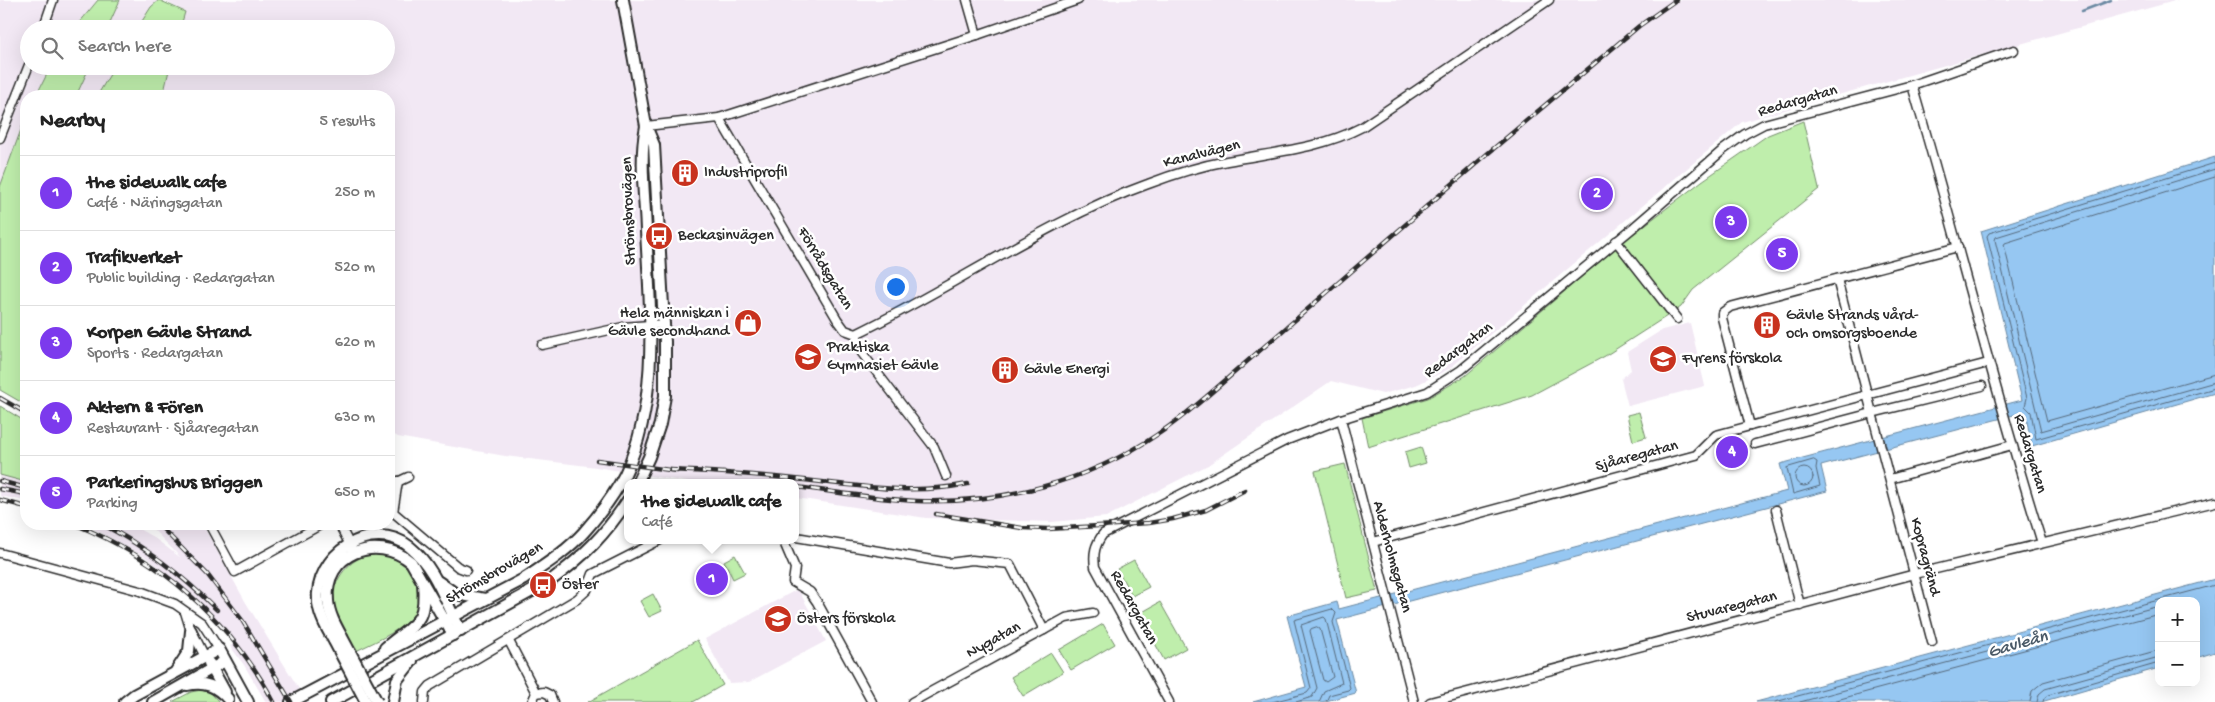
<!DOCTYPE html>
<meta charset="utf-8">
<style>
:root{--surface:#fff;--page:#f6f6f6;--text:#222;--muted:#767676;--line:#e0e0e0;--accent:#7c3aed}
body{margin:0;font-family:"Gochi Hand",sans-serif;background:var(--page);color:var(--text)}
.controls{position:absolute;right:15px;bottom:15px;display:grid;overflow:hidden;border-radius:10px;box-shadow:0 5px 20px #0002}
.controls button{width:45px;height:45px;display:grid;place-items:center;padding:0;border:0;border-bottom:1px solid var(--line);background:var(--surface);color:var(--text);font:25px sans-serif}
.you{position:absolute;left:895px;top:286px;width:18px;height:18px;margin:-12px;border:4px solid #fff;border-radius:50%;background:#1a73e8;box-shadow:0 0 0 8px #1a73e833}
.badge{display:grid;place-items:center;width:32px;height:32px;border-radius:50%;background:var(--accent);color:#fff;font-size:16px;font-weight:700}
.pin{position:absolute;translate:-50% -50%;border:2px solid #fff;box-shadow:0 1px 5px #0006}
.popup{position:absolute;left:624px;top:479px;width:175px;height:65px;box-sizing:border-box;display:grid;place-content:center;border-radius:10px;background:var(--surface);filter:drop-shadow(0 1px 4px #0005);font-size:16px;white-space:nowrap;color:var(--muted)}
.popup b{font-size:19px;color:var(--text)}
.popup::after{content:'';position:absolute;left:50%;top:100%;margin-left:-10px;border:10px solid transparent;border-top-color:var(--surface)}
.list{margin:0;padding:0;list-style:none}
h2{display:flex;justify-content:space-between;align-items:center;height:65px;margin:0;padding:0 20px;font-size:21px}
h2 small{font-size:16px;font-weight:400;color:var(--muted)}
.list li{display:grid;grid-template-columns:32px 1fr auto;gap:15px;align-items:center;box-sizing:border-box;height:75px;padding:0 20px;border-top:1px solid var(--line)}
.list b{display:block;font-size:19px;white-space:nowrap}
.list p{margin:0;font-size:16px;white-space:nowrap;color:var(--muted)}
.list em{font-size:16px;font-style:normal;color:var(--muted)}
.icon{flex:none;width:28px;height:28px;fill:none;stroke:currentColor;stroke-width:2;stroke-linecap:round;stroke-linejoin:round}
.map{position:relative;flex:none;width:2215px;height:702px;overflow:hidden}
.search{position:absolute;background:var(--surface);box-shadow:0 5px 20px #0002;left:20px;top:20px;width:375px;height:55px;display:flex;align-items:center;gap:12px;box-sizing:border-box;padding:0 18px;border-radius:28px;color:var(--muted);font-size:19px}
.panel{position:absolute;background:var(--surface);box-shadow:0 5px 20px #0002;left:20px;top:90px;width:375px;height:440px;border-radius:20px}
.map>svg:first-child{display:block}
</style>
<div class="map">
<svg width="2215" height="702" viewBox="0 0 2215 702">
<rect width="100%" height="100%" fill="#fff"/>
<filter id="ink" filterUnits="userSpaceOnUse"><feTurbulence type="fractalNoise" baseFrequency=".02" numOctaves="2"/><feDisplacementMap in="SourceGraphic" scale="10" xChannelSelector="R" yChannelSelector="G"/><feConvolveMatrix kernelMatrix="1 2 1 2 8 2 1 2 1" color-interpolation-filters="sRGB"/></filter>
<g filter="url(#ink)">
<g fill="#f2e8f4">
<path d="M0,0H98L74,29H29V66H51L36,96H26V116L0,187Z"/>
<path d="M120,0H159L151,7L137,29H107Z"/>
<path d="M163,0H2178L1742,122L1449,369L1416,385L1383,394L1331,381L1208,465L1106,517L1052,522L926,518L796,498V483H693L596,467L505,456L398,437L389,432V96H157L170,66H386V29H180L185,12Z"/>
<path d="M90,66H115L97,96H76Z"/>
<path d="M1690,323L1705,386L1628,406L1621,379L1631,370L1627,352L1662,330Z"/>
<path d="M0,474L26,480V501L0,496Z"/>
<path d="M85,524H130L153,537L181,558L148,524H202L245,601L307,702H266L244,665L230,646L237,642L194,596L147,558Z"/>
<path d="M798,589L826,641L749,682L729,683L705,639Z"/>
</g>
<g fill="#bfeeac" stroke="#758c6c">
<path d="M98,0H120L107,29H74Z"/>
<path d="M159,0L185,12L180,29H137L151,7Z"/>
<path d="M51,66H90L76,96H36Z"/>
<path d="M115,66H170L163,96H97Z"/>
<path d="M26,116V405L0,390V187Z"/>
<path d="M1803,121L1819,189L1693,290L1681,307L1605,356L1532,395L1368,447L1362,418L1428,398L1465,376L1624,241L1702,181L1768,135Z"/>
<path d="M0,406L26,422V482L0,475Z"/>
<path d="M1639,412L1646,437L1633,441L1627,415Z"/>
<path d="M1421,447L1426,463L1409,468L1405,452Z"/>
<path d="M1345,464L1377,591L1346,598L1315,471Z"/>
<path d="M377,554C394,557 416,566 419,586C420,594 418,603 418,611C400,631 383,638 358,650L354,648C347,635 337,622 334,609C328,591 342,567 358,559C363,556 371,555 377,554Z"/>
<path d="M735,555L745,573L733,579L724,561Z"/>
<path d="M1134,560L1149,587L1132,596L1117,569Z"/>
<path d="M653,594L662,611L649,617L640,601Z"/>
<path d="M1160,602L1186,648L1164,660L1139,614Z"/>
<path d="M1103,624L1115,644L1071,670L1059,650Z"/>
<path d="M697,640L723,685L693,702H588Z"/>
<path d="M1051,653L1063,672L1023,696L1011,677Z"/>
<path d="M201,690L211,693L219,702H172L191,692Z"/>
</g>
<g fill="#96c7f2" stroke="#6b89a2">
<path d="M2215,157V393L2032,446L2025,412L1821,466L1827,491L1337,620L1356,693L1322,702H1253L1306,687L1287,616L1337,602L1339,609L1787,491L1780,464L2022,400L1981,231Z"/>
<path d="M2215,579V652L2196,658V601H2159V668L2041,702H1756Z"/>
</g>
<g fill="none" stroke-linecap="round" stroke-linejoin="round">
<g stroke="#56697b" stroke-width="1">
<path d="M2215,163L1989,233L1987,236L2027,398L2025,406L2031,412L2036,439L2215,388"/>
<path d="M2215,169L1996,237L1995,240L2041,431L2215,382"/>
<path d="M2215,177L2005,243L2004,245L2047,421L2215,374"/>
<path d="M1814,460L1817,462L1816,468L1820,486L1793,494L1787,468Z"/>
<circle cx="1804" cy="477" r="9"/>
<path d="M1317,627L1320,629L1333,677L1326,682L1323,680L1310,631L1311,629Z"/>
<path d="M1272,702L1307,693L1311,688L1294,620L1332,609L1336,613L1333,622L1350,688L1348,690L1329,695L1326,702"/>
<path d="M1296,702L1312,697L1317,688L1301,625L1324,617L1326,619L1342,683L1324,691L1319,702"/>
<path d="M1775,702L2215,585"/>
<path d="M1800,702L2159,606"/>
<path d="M1829,702L2159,614"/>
<path d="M2030,702L2032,691L2043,682L2159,650"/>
<path d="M2037,702L2039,694L2045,689L2159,657"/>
<path d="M2043,702L2044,698L2048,695L2159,663"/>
</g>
<path stroke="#6b89a2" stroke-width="2.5" d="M2082,11L2111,0"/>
<g stroke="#2b2b2b" stroke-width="11">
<g id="street">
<path d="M967,0L977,35"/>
<path d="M43,29L53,0"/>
<path d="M1912,85C1957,237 1994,391 2042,543"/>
<path d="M719,118L837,319L845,330L856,334L862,353L934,447L946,476"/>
<path d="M646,126L719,118L977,35L1078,0"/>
<path d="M0,138L29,65"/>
<path d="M1616,241L1677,319"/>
<path d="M1837,279L1932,642"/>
<path d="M856,334C954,287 1045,221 1148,184C1174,174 1200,166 1227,161C1274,152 1320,149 1362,127L1549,0"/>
<path d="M542,345L623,327L664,324"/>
<path d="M1341,419L1414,702"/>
<path d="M1750,426L1722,318V313L1730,307L1958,247"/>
<path d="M1755,444L1872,413L1982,386"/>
<path d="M1890,479L2012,445"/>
<path d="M398,481L393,512L458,567L466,570"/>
<path d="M389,486L408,477"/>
<path d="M1776,510L1800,605"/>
<path d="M209,524L235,572L322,524"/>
<path d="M339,524L352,549"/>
<path d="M796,537L949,563L972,560L1010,564L1044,630"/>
<path d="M783,540L795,568L793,582L810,592L817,602L872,702"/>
<path d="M1373,542L1696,455L1716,435L1988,363"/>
<path d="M0,553L140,591L175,604L202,623L219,649"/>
<path d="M185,612L189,625L205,657"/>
<path d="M509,641L536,693"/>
<path d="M424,702L425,692L430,686L577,599L587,590L593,574L660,540"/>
<path d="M532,702L536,693L544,692L550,695L553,702"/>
<path d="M912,702L1066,618L1093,613"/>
<path d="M1169,702L1095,567C1093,553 1095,545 1103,534L1287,440L1341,419L1427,392L1461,370L1634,227L1723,150L1745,134L1764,124L1912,85L2014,50"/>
<path d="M1430,702L1915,574L2215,502"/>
</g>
</g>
<g stroke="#2b2b2b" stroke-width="14">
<g id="secondary">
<path d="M623,0L646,126L654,145L665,342V396L660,424L649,457L637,483"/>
<path d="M439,582L456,594L485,599"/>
<path d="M342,637C336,626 329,614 328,601C323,554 376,533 411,562L453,635"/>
<path d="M334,641C327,629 320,617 318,603C313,556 371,516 410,547C436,568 446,604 461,631"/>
<path d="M385,648C413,623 427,626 423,583"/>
<path d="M209,663L225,692"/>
<path d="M176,671L189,651L191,631"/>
<path d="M187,685C205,681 216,686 228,699"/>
<path d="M125,702L134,695L219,649L248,702"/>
<path d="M153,702L225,661"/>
<path d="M291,702L524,579C545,565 567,551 584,532C599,515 615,494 625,474C660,400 650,310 646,231C645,197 639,160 646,126"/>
<path d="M331,702L550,581C583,557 606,534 628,500"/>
<path d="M393,702L397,680L412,661"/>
</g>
</g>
<use href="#street" stroke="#fff" stroke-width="8"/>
<use href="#secondary" stroke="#fff" stroke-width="10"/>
<g stroke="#2b2b2b" stroke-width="4.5">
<g id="rail">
<path d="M0,398L26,413"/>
<path d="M597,460L677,471"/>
<path d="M670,470C715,472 760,475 804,480C861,486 911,495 968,484"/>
<path d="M0,481L26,488"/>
<path d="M796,487C836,492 876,499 917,501C1000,504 1088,482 1158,434C1175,423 1190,410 1206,397L1486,155L1639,26L1676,0"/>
<path d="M0,489L26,494"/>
<path d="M0,500L26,507"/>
<path d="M936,514L1022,528L1048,529L1149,523L1173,519L1206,510L1245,490"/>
<path d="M74,524C161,559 230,620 274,702"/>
<path d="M102,524C146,547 182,575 217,610"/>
<path d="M158,524L207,574L242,620L291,702"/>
</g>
</g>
<use href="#rail" stroke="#fff" stroke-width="2.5" stroke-dasharray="8" stroke-linecap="butt"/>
<g stroke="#2b2b2b" stroke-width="14" stroke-linecap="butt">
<g id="secondary-bridge">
<path d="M342,637L377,702"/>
<path d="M334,641L366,702"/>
</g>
</g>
<use href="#secondary-bridge" stroke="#fff" stroke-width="10"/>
</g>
</g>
<defs>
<g id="building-disc" transform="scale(1.4375)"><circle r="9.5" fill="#c8321e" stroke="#fff"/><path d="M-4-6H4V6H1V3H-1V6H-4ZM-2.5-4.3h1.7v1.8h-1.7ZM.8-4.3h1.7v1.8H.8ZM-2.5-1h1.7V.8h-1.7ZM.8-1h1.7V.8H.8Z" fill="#fff"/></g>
<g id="bus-disc" transform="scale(1.4375)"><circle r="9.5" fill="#c8321e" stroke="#fff"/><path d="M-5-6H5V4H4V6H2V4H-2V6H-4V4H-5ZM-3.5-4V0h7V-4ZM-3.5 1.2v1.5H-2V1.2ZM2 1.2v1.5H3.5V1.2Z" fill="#fff"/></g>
<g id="shop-disc" transform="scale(1.4375)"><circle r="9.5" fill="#c8321e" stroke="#fff"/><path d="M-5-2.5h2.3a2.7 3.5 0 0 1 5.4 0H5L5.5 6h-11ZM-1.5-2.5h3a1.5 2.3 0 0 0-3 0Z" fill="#fff"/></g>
<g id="university-disc" transform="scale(1.4375)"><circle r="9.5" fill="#c8321e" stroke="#fff"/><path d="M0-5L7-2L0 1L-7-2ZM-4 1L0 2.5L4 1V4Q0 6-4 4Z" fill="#fff"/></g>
<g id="school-disc" transform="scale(1.4375)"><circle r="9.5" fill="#c8321e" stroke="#fff"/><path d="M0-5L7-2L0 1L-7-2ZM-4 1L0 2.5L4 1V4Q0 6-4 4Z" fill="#fff"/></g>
</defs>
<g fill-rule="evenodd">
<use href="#building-disc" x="685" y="173"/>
<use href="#bus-disc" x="659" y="236"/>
<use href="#shop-disc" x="748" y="323"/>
<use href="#building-disc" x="1767" y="325"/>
<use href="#university-disc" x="808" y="357"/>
<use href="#school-disc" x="1663" y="359"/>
<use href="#building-disc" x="1005" y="370"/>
<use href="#bus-disc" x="543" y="585"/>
<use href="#school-disc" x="778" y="619"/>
</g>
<g text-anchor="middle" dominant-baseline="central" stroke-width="5" stroke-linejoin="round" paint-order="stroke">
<g font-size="16" fill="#2b2b2b" stroke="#fff">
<text transform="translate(1798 102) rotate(-16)">Redargatan</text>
<text transform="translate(1202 155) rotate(-14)">Kanalvägen</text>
<text transform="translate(630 211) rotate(-92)">Strömsbrovägen</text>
<text transform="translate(824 269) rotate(59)">Förrådsgatan</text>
<text transform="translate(1459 351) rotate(-37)">Redargatan</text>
<text transform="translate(2029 454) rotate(73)">Redargatan</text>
<text transform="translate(1637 457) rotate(-15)">Sjåaregatan</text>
<text transform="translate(1391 557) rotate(75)">Alderholmsgatan</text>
<text transform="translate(1924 557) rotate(75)">Kopragränd</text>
<text transform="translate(495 574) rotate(-30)">Strömsbrovägen</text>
<text transform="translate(1133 608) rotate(61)">Redargatan</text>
<text transform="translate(1732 608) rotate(-14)">Stuvaregatan</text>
<text transform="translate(994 641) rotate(-29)">Nygatan</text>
</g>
<g font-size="16" fill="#2b2b2b" stroke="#fff" text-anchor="start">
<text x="704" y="173">Industriprofil</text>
<text x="678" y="236">Beckasinvägen</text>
<text x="729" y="314" text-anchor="end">Hela människan i<tspan x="729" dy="18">Gävle secondhand</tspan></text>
<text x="1786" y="316">Gävle Strands vård-<tspan x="1786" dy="18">och omsorgsboende</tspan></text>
<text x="827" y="348">Praktiska<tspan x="827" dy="18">Gymnasiet Gävle</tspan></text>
<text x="1682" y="359">Fyrens förskola</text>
<text x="1024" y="370">Gävle Energi</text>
<text x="562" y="585">Öster</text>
<text x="797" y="619">Östers förskola</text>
</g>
<g font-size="18" font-style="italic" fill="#4b5a67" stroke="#fff">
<text transform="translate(2018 645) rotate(-16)">Gavleån</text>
</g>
</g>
</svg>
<div class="controls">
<button>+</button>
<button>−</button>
</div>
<div class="you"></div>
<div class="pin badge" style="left:712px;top:579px">1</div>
<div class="popup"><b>the sidewalk cafe</b>Café</div>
<div class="pin badge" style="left:1597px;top:194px">2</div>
<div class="pin badge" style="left:1731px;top:222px">3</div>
<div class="pin badge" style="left:1732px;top:452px">4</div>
<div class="pin badge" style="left:1782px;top:254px">5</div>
<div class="search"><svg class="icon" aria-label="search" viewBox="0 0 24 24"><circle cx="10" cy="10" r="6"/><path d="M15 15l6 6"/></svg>Search here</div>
<section class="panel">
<h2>Nearby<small>5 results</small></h2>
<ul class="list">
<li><span class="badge">1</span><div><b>the sidewalk cafe</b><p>Café · Näringsgatan</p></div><em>250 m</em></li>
<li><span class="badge">2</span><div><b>Trafikverket</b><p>Public building · Redargatan</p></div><em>520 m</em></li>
<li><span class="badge">3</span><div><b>Korpen Gävle Strand</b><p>Sports · Redargatan</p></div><em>620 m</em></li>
<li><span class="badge">4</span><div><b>Aktern &amp; Fören</b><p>Restaurant · Sjåaregatan</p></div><em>630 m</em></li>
<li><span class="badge">5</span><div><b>Parkeringshus Briggen</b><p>Parking</p></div><em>650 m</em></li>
</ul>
</section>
</div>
